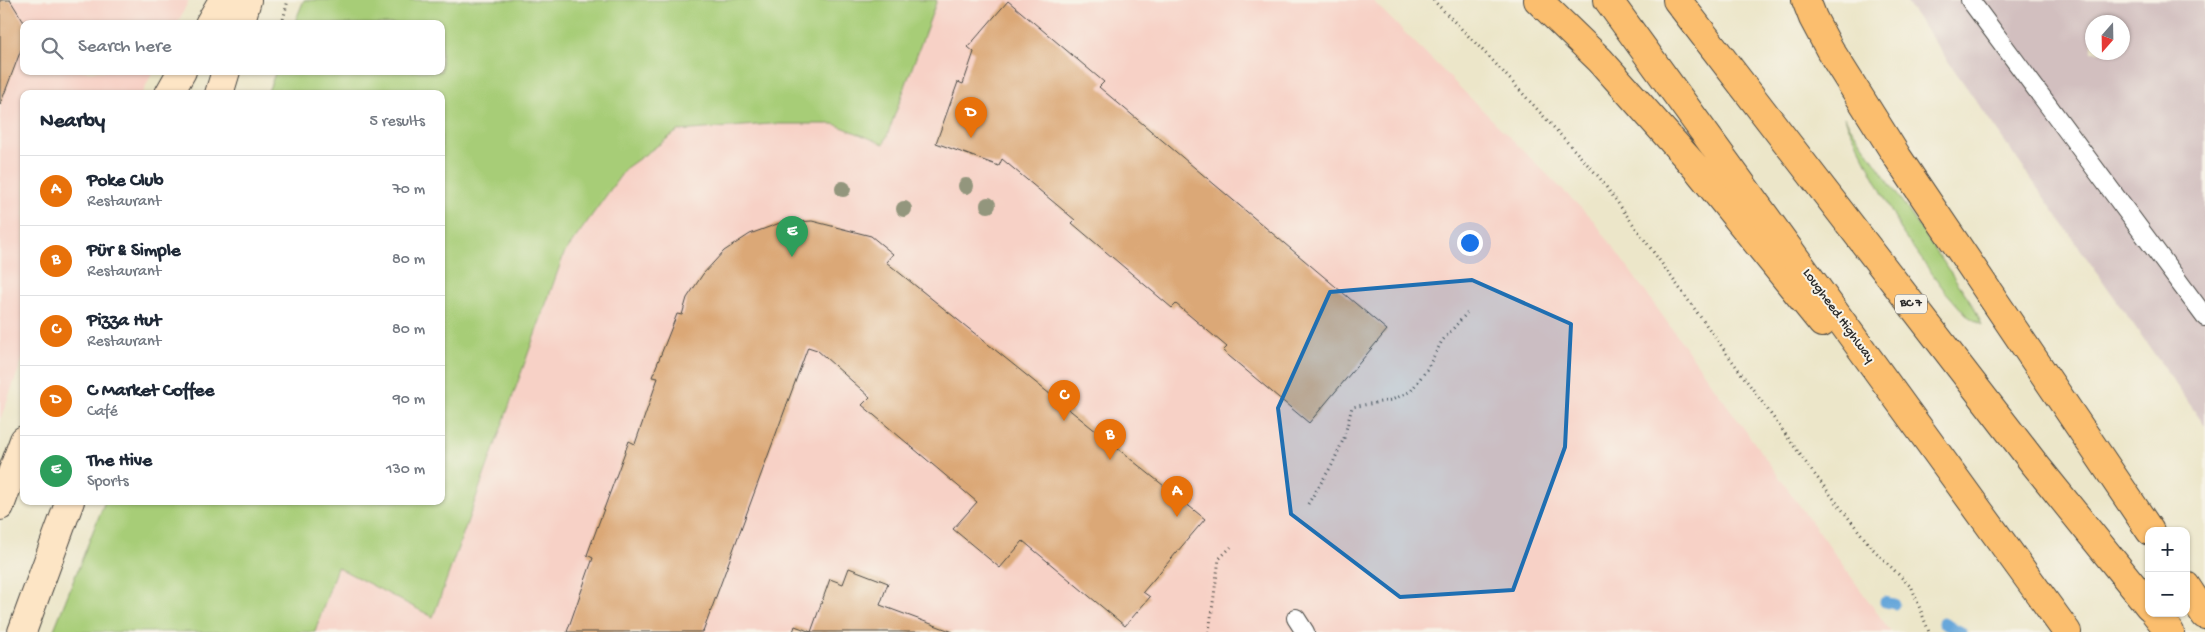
<!DOCTYPE html>
<meta charset="utf-8">
<style>
:root{--surface:#fff;--page:#f6f6f7;--text:#1f2937;--muted:#747a83;--line:#e0e1e3;--accent:#1f6fb2}
body{margin:0;font-family:"Gochi Hand",sans-serif;background:var(--page);color:var(--text)}
.controls{position:absolute;right:15px;bottom:15px;display:grid;overflow:hidden;border-radius:10px;box-shadow:0 1px 4px #0004}
.controls button{width:45px;height:45px;display:grid;place-items:center;padding:0;border:0;border-bottom:1px solid var(--line);background:var(--surface);color:var(--text);font:25px sans-serif}
.compass{position:absolute;left:2085px;top:15px;width:45px;height:45px;border-radius:50%;background:var(--surface);box-shadow:0 1px 4px #0004;rotate:200deg}
.you{position:absolute;left:1469px;top:242px;width:18px;height:18px;margin:-12px;border:4px solid #fff;border-radius:50%;background:#1a73e8;box-shadow:0 0 0 8px #1a73e833}
.badge{display:grid;place-items:center;width:32px;height:32px;border-radius:50%;background:var(--accent);color:#fff;font-size:16px;font-weight:700}
.pin{position:absolute;translate:-50% -41px;filter:drop-shadow(0 1px 2px #0008)}
.pin::after{content:'';position:absolute;top:26px;width:18px;height:15px;background:inherit;clip-path:polygon(0 0,100% 0,50% 100%)}
.list{margin:0;padding:0;list-style:none}
h2{display:flex;justify-content:space-between;align-items:center;height:65px;margin:0;padding:0 20px;font-size:21px}
h2 small{font-size:16px;font-weight:400;color:var(--muted)}
.list li{display:grid;grid-template-columns:32px 1fr auto;gap:15px;align-items:center;box-sizing:border-box;height:70px;padding:0 20px;border-top:1px solid var(--line)}
.list b{display:block;font-size:19px;white-space:nowrap}
.list p{margin:0;font-size:16px;white-space:nowrap;color:var(--muted)}
.list em{font-size:16px;font-style:normal;color:var(--muted)}
.icon{flex:none;width:28px;height:28px;fill:none;stroke:currentColor;stroke-width:2;stroke-linecap:round;stroke-linejoin:round}
.map{position:relative;flex:none;width:2205px;height:632px;overflow:hidden}
.search{position:absolute;background:var(--surface);box-shadow:0 1px 4px #0004;left:20px;top:20px;width:425px;height:55px;display:flex;align-items:center;gap:12px;box-sizing:border-box;padding:0 18px;border-radius:10px;color:var(--muted);font-size:19px}
.panel{position:absolute;background:var(--surface);box-shadow:0 1px 4px #0004;left:20px;top:90px;width:425px;height:415px;border-radius:10px}
.map>svg:first-child{display:block}
</style>
<div class="map">
<svg width="2205" height="632" viewBox="0 0 2205 632">
<rect width="100%" height="100%" fill="#f7f3e8"/>
<filter id="ink" filterUnits="userSpaceOnUse"><feTurbulence type="fractalNoise" baseFrequency=".02" numOctaves="2"/><feDisplacementMap in="SourceGraphic" scale="10" xChannelSelector="R" yChannelSelector="G"/><feConvolveMatrix kernelMatrix="1 2 1 2 8 2 1 2 1" color-interpolation-filters="sRGB"/></filter>
<filter id="wash" filterUnits="userSpaceOnUse"><feTurbulence type="fractalNoise" baseFrequency=".0096" numOctaves="4" result="noise"/><feDisplacementMap in="SourceGraphic" scale="20" xChannelSelector="R" yChannelSelector="G"/><feGaussianBlur stdDeviation="1.12" result="paint"/><feColorMatrix in="noise" values="0 0 0 0 0 0 0 0 0 0 0 0 0 0 0 0 0 1.4 0 .05"/><feComposite in="paint" operator="in"/></filter>
<g filter="url(#wash)">
<rect width="100%" height="100%" fill="#ece6c9"/>
<g fill="#f7d1c6">
<path d="M0,0H189L177,24H24V71H153L142,94H24V355L0,420Z"/>
<path d="M304,0H1372L1594,221L1891,632H53L105,501H441V94H267L276,71H441V24H294Z"/>
</g>
<path fill="#d2bfbf" fill-rule="evenodd" d="M1905,0H2205V426ZM2092,22H2122V52H2092Z"/>
<g fill="#a7cd77" stroke="#697c51">
<path d="M304,0H937L884,144L834,124H770L678,131L626,168L564,254L433,617L337,567L315,632H53L105,501H441V94H267L276,71H441V24H294Z"/>
<path d="M1844,117L1973,305L1982,325L1966,315L1945,291L1903,234Z"/>
</g>
<g fill="none" stroke-linecap="round" stroke-linejoin="round">
<g stroke="#67a7da" stroke-width="11">
<path d="M1885,602L1894,604"/>
<path d="M1943,623L1961,632"/>
</g>
</g>
<g id="blocks">
<g fill="#dba877">
<path d="M0,0H10L25,24L24,42L0,105Z"/>
<path d="M1008,1L1104,82L1099,87L1387,330L1309,423L1223,351L1227,347L1176,304L1172,308L1072,223L1075,220L1002,159L999,166L936,143L958,82L963,84L974,52L968,47Z"/>
<path d="M812,221L871,236L893,254L886,262L1205,519L1143,592L1150,597L1125,626L1023,541L1000,568L953,529L977,502L862,405L870,397L817,350L808,347L703,632H567L593,558L587,555L629,441L635,444L658,378L652,377L677,314L682,315L687,298L703,274L724,251L750,234L780,223Z"/>
<path d="M849,568L888,583L880,605L953,632H811L830,579L843,584Z"/>
<path d="M795,626L811,632H793Z"/>
</g>
</g>
</g>
<g filter="url(#ink)">
<use href="#blocks" fill-opacity="0" stroke="#484743" stroke-width="1"/>
<g fill="none" stroke-linecap="round" stroke-linejoin="round">
<g stroke="#484743" stroke-width="20">
<g id="lane">
<path d="M1970,0L2205,317"/>
<path d="M1296,618L1305,632"/>
</g>
</g>
<g stroke="#484743" stroke-width="30">
<g id="secondary">
<path d="M209,24L223,0"/>
<path d="M240,24L247,0"/>
<path d="M169,94L182,71"/>
<path d="M219,94L226,71"/>
<path d="M0,506L24,440"/>
<path d="M22,632L70,501"/>
</g>
</g>
<g stroke="#484743" stroke-width="30">
<g id="primary">
<path d="M1538,0L1600,60L1698,170L1822,323"/>
<path d="M1608,0L2067,632"/>
<path d="M1677,0L2033,462L2149,606"/>
<path d="M2155,613L2170,632"/>
</g>
</g>
<g stroke="#484743" stroke-width="30">
<g id="highway">
<path d="M1806,0L1813,18L1830,50L1898,158L2150,531"/>
<path d="M2186,586L2205,615"/>
</g>
</g>
<g stroke="#484743" stroke-width="3" stroke-dasharray="1 4" stroke-linecap="butt">
<path d="M1433,0L1494,62L1599,177L1812,471L1872,548L1912,588L1929,632"/>
<path d="M282,24L288,0"/>
<path d="M1308,504L1332,465L1344,438L1352,407L1392,400L1411,391L1427,369L1442,341L1467,313"/>
<path d="M1209,632L1219,559L1231,547"/>
</g>
<use href="#lane" stroke="#fff" stroke-width="18"/>
<use href="#secondary" stroke="#fde5c5" stroke-width="28"/>
<use href="#primary" stroke="#fbbe6e" stroke-width="28"/>
<use href="#highway" stroke="#fbbe6e" stroke-width="28"/>
</g>
<g fill="#93967d">
<circle cx="966" cy="186" r="8"/>
<circle cx="843" cy="189" r="8"/>
<circle cx="988" cy="205" r="8"/>
<circle cx="904" cy="209" r="8"/>
</g>
</g>
<path fill="#1f6fb2" fill-opacity="0.2" stroke="#1f6fb2" stroke-width="4" stroke-linejoin="round" d="M1472,280L1571,324L1565,447L1513,590L1400,597L1291,514L1278,408L1330,292Z"/>
<g text-anchor="middle" dominant-baseline="central" stroke-width="4" stroke-linejoin="round" paint-order="stroke">
<rect fill="#f7f3e8" stroke="#686764" stroke-width="1" x="1895" y="294.5" width="32" height="19" rx="4"/>
<g font-size="12" font-weight="bold" fill="#2b2b2b">
<text x="1911" y="304">BC 7</text>
</g>
<g font-size="14" fill="#2b2b2b" stroke="#f7f3e8">
<text transform="translate(1838 316) rotate(54)">Lougheed Highway</text>
</g>
</g>
</svg>
<div class="controls">
<button>+</button>
<button>−</button>
</div>
<svg class="compass" viewBox="-18 -18 36 36"><path d="M0-13l5 13h-10z" fill="#e53935"/><path d="M0 13l5-13h-10z" fill="#747a83"/></svg>
<div class="you"></div>
<div class="pin badge" style="left:1177px;top:517px;background:#e8710a">A</div>
<div class="pin badge" style="left:1110px;top:460px;background:#e8710a">B</div>
<div class="pin badge" style="left:1064px;top:421px;background:#e8710a">C</div>
<div class="pin badge" style="left:971px;top:138px;background:#e8710a">D</div>
<div class="pin badge" style="left:792px;top:257px;background:#2e9e5b">E</div>
<div class="search"><svg class="icon" aria-label="search" viewBox="0 0 24 24"><circle cx="10" cy="10" r="6"/><path d="M15 15l6 6"/></svg>Search here</div>
<section class="panel">
<h2>Nearby<small>5 results</small></h2>
<ul class="list">
<li><span class="badge" style="background:#e8710a">A</span><div><b>Poke Club</b><p>Restaurant</p></div><em>70 m</em></li>
<li><span class="badge" style="background:#e8710a">B</span><div><b>Pür &amp; Simple</b><p>Restaurant</p></div><em>80 m</em></li>
<li><span class="badge" style="background:#e8710a">C</span><div><b>Pizza Hut</b><p>Restaurant</p></div><em>80 m</em></li>
<li><span class="badge" style="background:#e8710a">D</span><div><b>C Market Coffee</b><p>Café</p></div><em>90 m</em></li>
<li><span class="badge" style="background:#2e9e5b">E</span><div><b>The Hive</b><p>Sports</p></div><em>130 m</em></li>
</ul>
</section>
</div>
